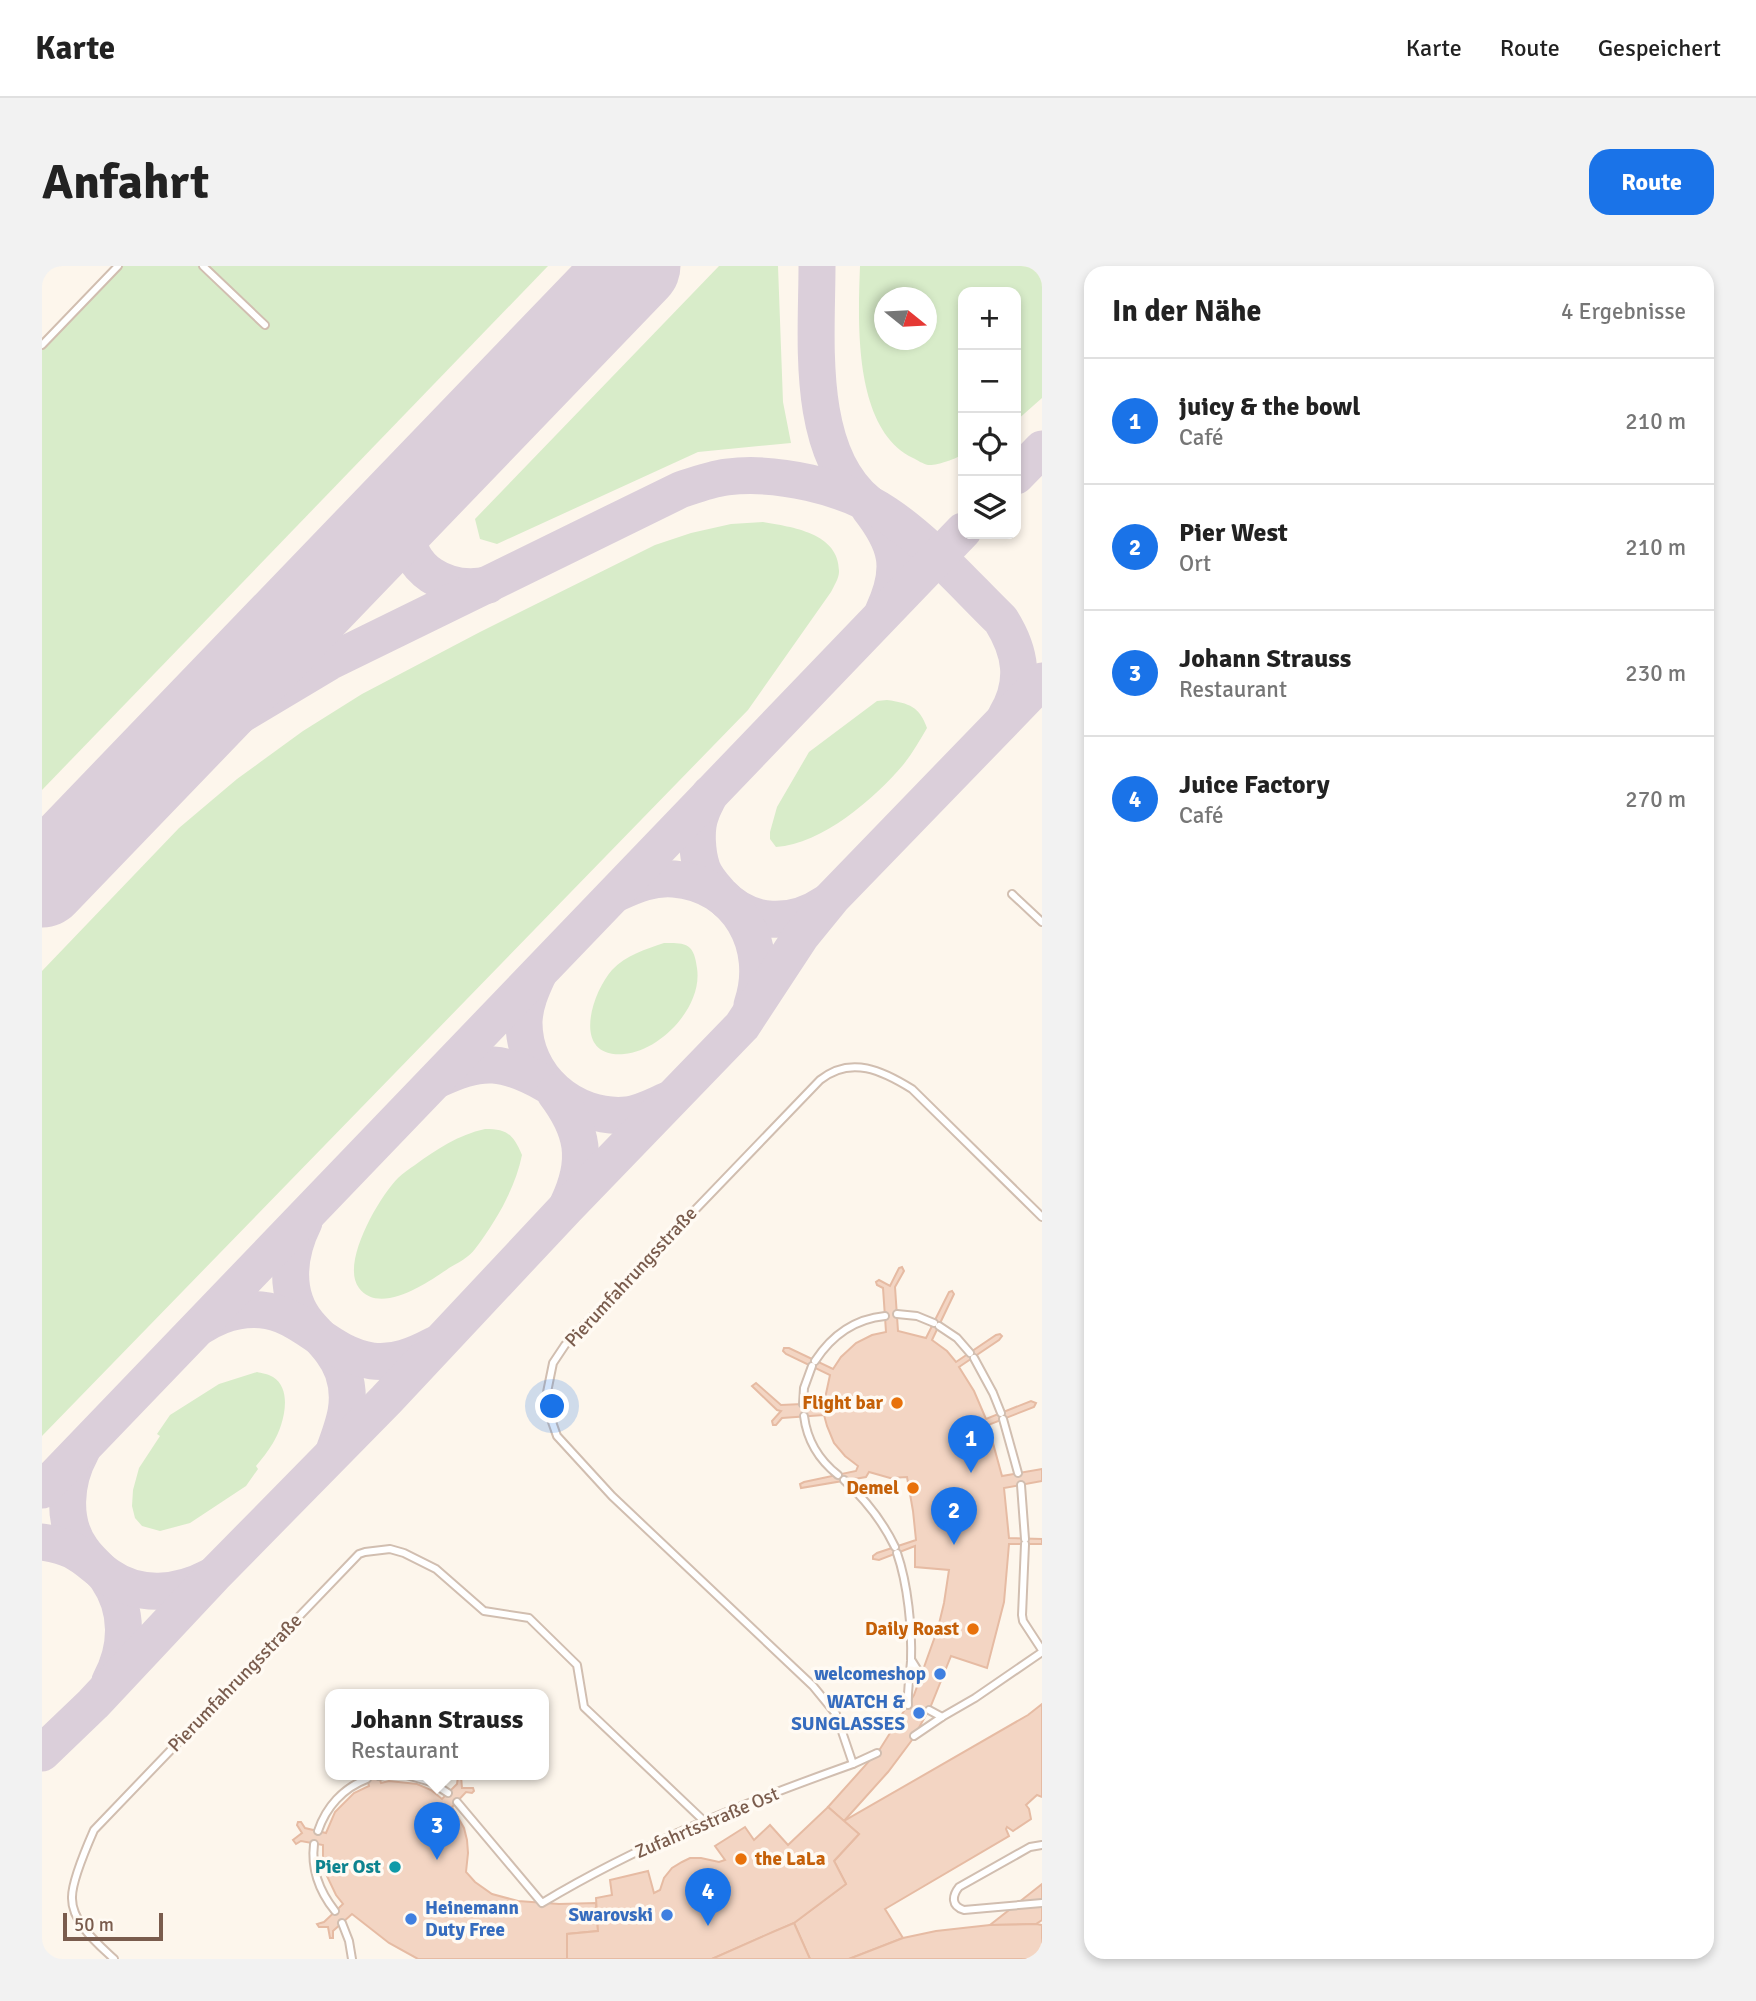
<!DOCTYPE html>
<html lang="de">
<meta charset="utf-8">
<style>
:root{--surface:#fff;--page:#f2f2f2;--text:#222;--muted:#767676;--line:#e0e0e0;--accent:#1a73e8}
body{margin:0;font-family:Signika,sans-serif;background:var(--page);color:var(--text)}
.controls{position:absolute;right:21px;top:21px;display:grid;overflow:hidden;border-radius:14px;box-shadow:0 4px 10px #0003}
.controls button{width:63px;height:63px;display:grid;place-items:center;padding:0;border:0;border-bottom:2px solid var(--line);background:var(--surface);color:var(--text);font:35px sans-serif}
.compass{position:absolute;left:832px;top:21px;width:63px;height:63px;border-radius:50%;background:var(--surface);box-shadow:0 4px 10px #0003;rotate:108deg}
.scale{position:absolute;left:21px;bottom:18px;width:100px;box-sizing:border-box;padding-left:7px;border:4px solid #7a5c4d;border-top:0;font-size:19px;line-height:24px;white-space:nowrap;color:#7a5c4d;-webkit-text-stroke:5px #fffaf3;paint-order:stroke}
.you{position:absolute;left:511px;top:1141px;width:24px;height:24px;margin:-18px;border:5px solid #fff;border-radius:50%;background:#1a73e8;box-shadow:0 0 0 10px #1a73e833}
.badge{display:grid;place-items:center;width:46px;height:46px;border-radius:50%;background:var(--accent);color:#fff;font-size:23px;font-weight:700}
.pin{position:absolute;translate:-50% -58px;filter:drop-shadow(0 2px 4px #0008)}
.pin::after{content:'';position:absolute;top:37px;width:24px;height:21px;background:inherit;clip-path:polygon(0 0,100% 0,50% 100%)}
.popup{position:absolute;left:283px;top:1423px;width:224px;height:91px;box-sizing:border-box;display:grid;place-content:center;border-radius:14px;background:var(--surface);filter:drop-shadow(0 2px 5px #0005);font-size:23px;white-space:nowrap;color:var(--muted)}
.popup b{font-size:26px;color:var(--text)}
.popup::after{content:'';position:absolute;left:50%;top:100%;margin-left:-14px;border:14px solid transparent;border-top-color:var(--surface)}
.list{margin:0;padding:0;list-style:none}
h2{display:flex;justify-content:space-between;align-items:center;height:91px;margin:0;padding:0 28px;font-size:30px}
h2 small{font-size:23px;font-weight:400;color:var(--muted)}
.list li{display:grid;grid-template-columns:46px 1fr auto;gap:21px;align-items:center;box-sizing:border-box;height:126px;padding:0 28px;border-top:2px solid var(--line)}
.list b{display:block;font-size:26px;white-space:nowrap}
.list p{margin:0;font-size:23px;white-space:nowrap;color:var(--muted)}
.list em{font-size:23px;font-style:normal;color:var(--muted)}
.icon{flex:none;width:38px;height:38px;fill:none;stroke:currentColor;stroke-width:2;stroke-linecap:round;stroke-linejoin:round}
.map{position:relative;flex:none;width:1000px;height:1693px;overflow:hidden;border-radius:21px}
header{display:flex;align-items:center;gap:42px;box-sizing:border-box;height:98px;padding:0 35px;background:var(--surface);border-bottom:2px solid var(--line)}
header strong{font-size:33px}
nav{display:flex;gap:38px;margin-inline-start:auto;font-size:24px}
.intro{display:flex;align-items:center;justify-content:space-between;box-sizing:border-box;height:168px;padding:0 42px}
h1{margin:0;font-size:49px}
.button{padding:18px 32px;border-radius:21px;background:var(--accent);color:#fff;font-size:24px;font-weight:700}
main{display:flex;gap:42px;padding:0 42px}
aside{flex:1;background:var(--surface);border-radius:21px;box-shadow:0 4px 10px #0003}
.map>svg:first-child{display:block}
</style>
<header>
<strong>Karte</strong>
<nav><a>Karte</a><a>Route</a><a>Gespeichert</a></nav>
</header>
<div class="intro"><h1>Anfahrt</h1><a class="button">Route</a></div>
<main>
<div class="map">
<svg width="1000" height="1693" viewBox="0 0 1000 1693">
<rect width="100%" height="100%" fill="#fdf6ec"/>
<g fill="#d8ecc9" fill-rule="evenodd">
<path d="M79,0H506L0,524V82Z"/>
<path d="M677,0H736L741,136L749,177L656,186L455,278L438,273L433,253Z"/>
<path d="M818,0H1000V132L974,155V26H921V188C914,193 894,200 886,199C881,198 875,194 871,192C811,163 816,56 818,0ZM842,32H884V74H842Z"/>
<path d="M721,256C750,261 798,267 797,306C797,312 792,320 789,326L706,444L0,1170V705L137,562L195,513L261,465L320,428L438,366L613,279L649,267L689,258Z"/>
<path d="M845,434C867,437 878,441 885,462C878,474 870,488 861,499C832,533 780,578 734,581L728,573V566L735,541L767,486L835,435Z"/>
<path d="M622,677C631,677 642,676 648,682C653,687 654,696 655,702C661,740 619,785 582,788C529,792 549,728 570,704C584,689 604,683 622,677Z"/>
<path d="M443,863C465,863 471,868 480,889C473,923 454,955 433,983C427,991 416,997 407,1002C387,1016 338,1050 317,1022C298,998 337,931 356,912C361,907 367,903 373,899C395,883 416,869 443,863Z"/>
<path d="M215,1106C219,1107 226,1108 231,1111C252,1124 241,1161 231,1177C226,1185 220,1193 214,1200L216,1203L204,1220L148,1257L118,1265L100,1260L93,1252L90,1240L91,1224L97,1202L118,1170L115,1168L128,1149L177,1118Z"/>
</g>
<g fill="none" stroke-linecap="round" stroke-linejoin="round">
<g stroke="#dbcfda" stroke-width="37">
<path d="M775,0C775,73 763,186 826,237"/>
<path d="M974,210L1000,183"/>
<path d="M386,215C376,228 365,241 365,259C363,305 405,327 446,319"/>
<path d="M827,242C856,279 861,303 841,346"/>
<path d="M668,528C665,535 661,541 659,548C653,563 655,587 660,602C664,613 672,621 679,629C708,660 750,660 784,637"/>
<path d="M37,577L116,509L200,448L287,396L638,224C653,219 669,213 685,211C734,205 803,220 844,248C886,276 923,319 959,354C979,386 984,416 964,450"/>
<path d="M575,627C593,619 611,611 632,613C696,618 730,681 710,739"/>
<path d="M496,709C489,724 483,738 482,755C481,811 531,854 585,849C600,847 612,840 626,834"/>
<path d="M397,813C440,792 463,795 504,818"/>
<path d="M513,827C541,864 547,894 526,938"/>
<path d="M262,956C246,988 241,1028 266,1058C279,1073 294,1086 301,1106C311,1135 302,1158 292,1185"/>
<path d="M161,1059C172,1052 184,1047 196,1045C256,1034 277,1087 330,1095C352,1098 373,1089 392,1079"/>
<path d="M39,1186C23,1215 19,1256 40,1284C47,1295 58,1302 65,1312C87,1344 86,1382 68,1415"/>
<path d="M0,1224L921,265"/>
<path d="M0,1276C35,1281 40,1291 66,1310C97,1332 136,1328 168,1311"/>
<path d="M0,1487L51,1438L172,1309L344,1134L524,942L700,760L759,670L790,632L1000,415"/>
</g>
<path stroke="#dbcfda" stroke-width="91" d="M0,616L593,0"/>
</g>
<g fill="#f3d5c3" stroke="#e6bba3" stroke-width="2">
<path d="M860,1001L862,1005L853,1021L856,1065L884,1072L907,1026L910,1025L912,1028L890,1074L905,1085L914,1096L954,1069L958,1068L960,1070L957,1074L917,1101L932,1125L944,1153L989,1135L994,1137L992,1141L946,1159L960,1210L1000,1203V1215L962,1222L967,1272L1000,1273V1278H967L962,1336L945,1402L909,1390L888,1442L870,1474L846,1506L802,1555L786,1541L838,1483L872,1429L896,1362L902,1337L907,1304L873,1301V1280L837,1294L831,1293V1290L835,1287L874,1274L871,1245L865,1211L848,1212L827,1206L824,1211L759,1222L758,1218L762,1216L814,1205L816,1200L803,1190L792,1177L785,1160L782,1149L740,1152L734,1159H731L730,1155L739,1145L735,1144L710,1120L714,1117L739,1139L782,1137L788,1109L744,1088L741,1085L742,1082H747L791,1103L799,1091L814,1077L830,1069L844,1066L841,1022L835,1019L834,1016L837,1014L848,1020L857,1002Z"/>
<path d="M1000,1438V1531L995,1529L984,1539L987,1543L989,1553L971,1565L965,1561L964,1563L967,1570L843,1643L861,1672L807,1693H768L752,1657L804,1618L792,1595L817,1568L802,1555L986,1449Z"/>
<path d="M324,1508H336L339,1517L347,1515L375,1518L389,1524L400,1533L415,1518L416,1511L419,1510L420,1522H431L432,1525L430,1527L424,1526L410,1541L422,1562L425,1574L426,1587L424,1606L433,1616L450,1628L476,1635L517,1638L554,1637L556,1665L525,1668V1693H376L347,1677L310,1648L291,1665V1672H288L286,1661H277L275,1658L282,1656L301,1638L294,1629L283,1606L281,1595V1579L259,1575L254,1578L251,1574L260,1567L255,1559L256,1556H259L263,1562L284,1567L293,1546L312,1527L327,1520Z"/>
<path d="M786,1541L817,1568L792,1595L804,1618L752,1657L670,1693H525V1668L556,1665L554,1632L570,1629L568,1614L606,1605L612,1627L618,1624L622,1612L630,1602L640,1596L648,1592H659L677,1596L683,1594L673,1580L703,1561L712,1574L728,1559L746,1579Z"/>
<path d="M1000,1618V1654L994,1658L948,1659Z"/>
<path d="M752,1657L768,1693H670L733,1665Z"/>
<path d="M994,1658L1000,1659V1693H807L861,1672L894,1665L948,1659Z"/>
</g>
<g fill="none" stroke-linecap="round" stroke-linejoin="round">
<g stroke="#d1beb0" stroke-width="10">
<g id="service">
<path d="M161,0L223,59"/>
<path d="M0,79L76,0"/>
<path d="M970,628L1000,656"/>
<path d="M855,1048L875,1050L892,1057"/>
<path d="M897,1060L915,1072L928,1087"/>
<path d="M932,1092L951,1127L959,1147"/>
<path d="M773,1095C790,1069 812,1053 843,1050"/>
<path d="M761,1138L762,1122L770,1100"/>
<path d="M762,1150C765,1174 777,1194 796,1209"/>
<path d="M961,1153L976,1207"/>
<path d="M802,1214C824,1234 840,1254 853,1281"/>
<path d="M979,1219L983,1273"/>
<path d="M983,1278L980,1349L981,1355L1000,1384"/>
<path d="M855,1287C866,1319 870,1362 869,1395C868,1410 865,1425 866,1439"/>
<path d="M870,1395L880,1411"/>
<path d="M887,1444L900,1451"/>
<path d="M872,1470L900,1451L933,1432L1000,1386"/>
<path d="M811,1498L794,1448L771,1420L570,1230L515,1170L503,1136L511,1097L523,1079L778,814C809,789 841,805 870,823L1000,951"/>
<path d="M361,1508L389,1516L406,1527"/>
<path d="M337,1510L347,1508"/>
<path d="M415,1536L500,1637C598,1578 704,1536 811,1498L835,1487"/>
<path d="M276,1565C284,1541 301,1522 325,1513"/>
<path d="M272,1578C269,1603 277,1625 293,1645"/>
<path d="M1000,1579L988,1581L917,1621C910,1630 909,1640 922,1644L1000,1637"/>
<path d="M300,1657L307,1675L310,1693"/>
<path d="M72,1693C56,1678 29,1656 30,1631C30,1614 45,1580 52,1564L317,1288L323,1286L348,1283L362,1287L394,1303L442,1345L487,1352L535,1399L542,1441L662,1555"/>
</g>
</g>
<use href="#service" stroke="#fff" stroke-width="6"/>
</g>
<g fill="#e8710a" stroke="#fffaf3" stroke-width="2.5">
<circle cx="855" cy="1137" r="7"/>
<circle cx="871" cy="1222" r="7"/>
<circle cx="931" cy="1363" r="7"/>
<circle cx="699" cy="1593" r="7"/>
</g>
<g fill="#3f7fe0" stroke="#fffaf3" stroke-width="2.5">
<circle cx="898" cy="1408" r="7"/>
<circle cx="877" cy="1447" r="7"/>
<circle cx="625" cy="1649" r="7"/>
<circle cx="369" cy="1653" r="7"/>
</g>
<circle fill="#0f9aa8" stroke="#fffaf3" stroke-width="2.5" cx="353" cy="1601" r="7"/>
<g text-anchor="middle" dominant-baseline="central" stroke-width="7" stroke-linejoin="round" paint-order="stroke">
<g font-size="19" fill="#7a5c4d" stroke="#fffaf3">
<text transform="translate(589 1011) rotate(-47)">Pierumfahrungsstraße</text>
<text transform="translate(193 1417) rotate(-46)">Pierumfahrungsstraße</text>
<text transform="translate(665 1557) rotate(-23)">Zufahrtsstraße Ost</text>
</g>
<g font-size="19" font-weight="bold" fill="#c56008" stroke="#fffaf3" text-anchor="end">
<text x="841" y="1137">Flight bar</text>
<text x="857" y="1222">Demel</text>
<text x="917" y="1363">Daily Roast</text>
<text x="713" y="1593" text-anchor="start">the LaLa</text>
</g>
<g font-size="19" font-weight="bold" fill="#366cbe" stroke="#fffaf3" text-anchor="end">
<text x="884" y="1408">welcomeshop</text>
<text x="863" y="1436">WATCH &amp;<tspan x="863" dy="22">SUNGLASSES</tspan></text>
<text x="383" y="1642" text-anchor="start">Heinemann<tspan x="383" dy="22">Duty Free</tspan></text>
<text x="611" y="1649">Swarovski</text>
</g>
<g font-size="19" font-weight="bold" fill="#0d838f" stroke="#fffaf3" text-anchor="end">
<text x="339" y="1601">Pier Ost</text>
</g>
</g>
</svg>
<div class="controls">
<button>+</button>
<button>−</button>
<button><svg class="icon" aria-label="locate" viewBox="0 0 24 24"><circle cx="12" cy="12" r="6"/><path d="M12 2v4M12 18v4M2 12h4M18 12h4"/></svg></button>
<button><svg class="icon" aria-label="layers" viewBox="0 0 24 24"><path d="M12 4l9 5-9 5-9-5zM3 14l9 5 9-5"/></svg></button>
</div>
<svg class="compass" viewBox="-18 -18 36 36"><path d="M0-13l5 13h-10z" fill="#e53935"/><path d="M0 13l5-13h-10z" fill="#767676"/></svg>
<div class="scale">50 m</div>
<div class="you"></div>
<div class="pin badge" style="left:929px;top:1207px">1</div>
<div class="pin badge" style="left:912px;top:1279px">2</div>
<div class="pin badge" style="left:395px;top:1594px">3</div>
<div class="popup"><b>Johann Strauss</b>Restaurant</div>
<div class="pin badge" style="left:666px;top:1660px">4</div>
</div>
<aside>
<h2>In der Nähe<small>4 Ergebnisse</small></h2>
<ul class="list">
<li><span class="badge">1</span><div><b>juicy &amp; the bowl</b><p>Café</p></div><em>210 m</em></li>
<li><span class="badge">2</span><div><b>Pier West</b><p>Ort</p></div><em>210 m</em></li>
<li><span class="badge">3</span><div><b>Johann Strauss</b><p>Restaurant</p></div><em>230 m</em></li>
<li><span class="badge">4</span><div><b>Juice Factory</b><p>Café</p></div><em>270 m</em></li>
</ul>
</aside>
</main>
